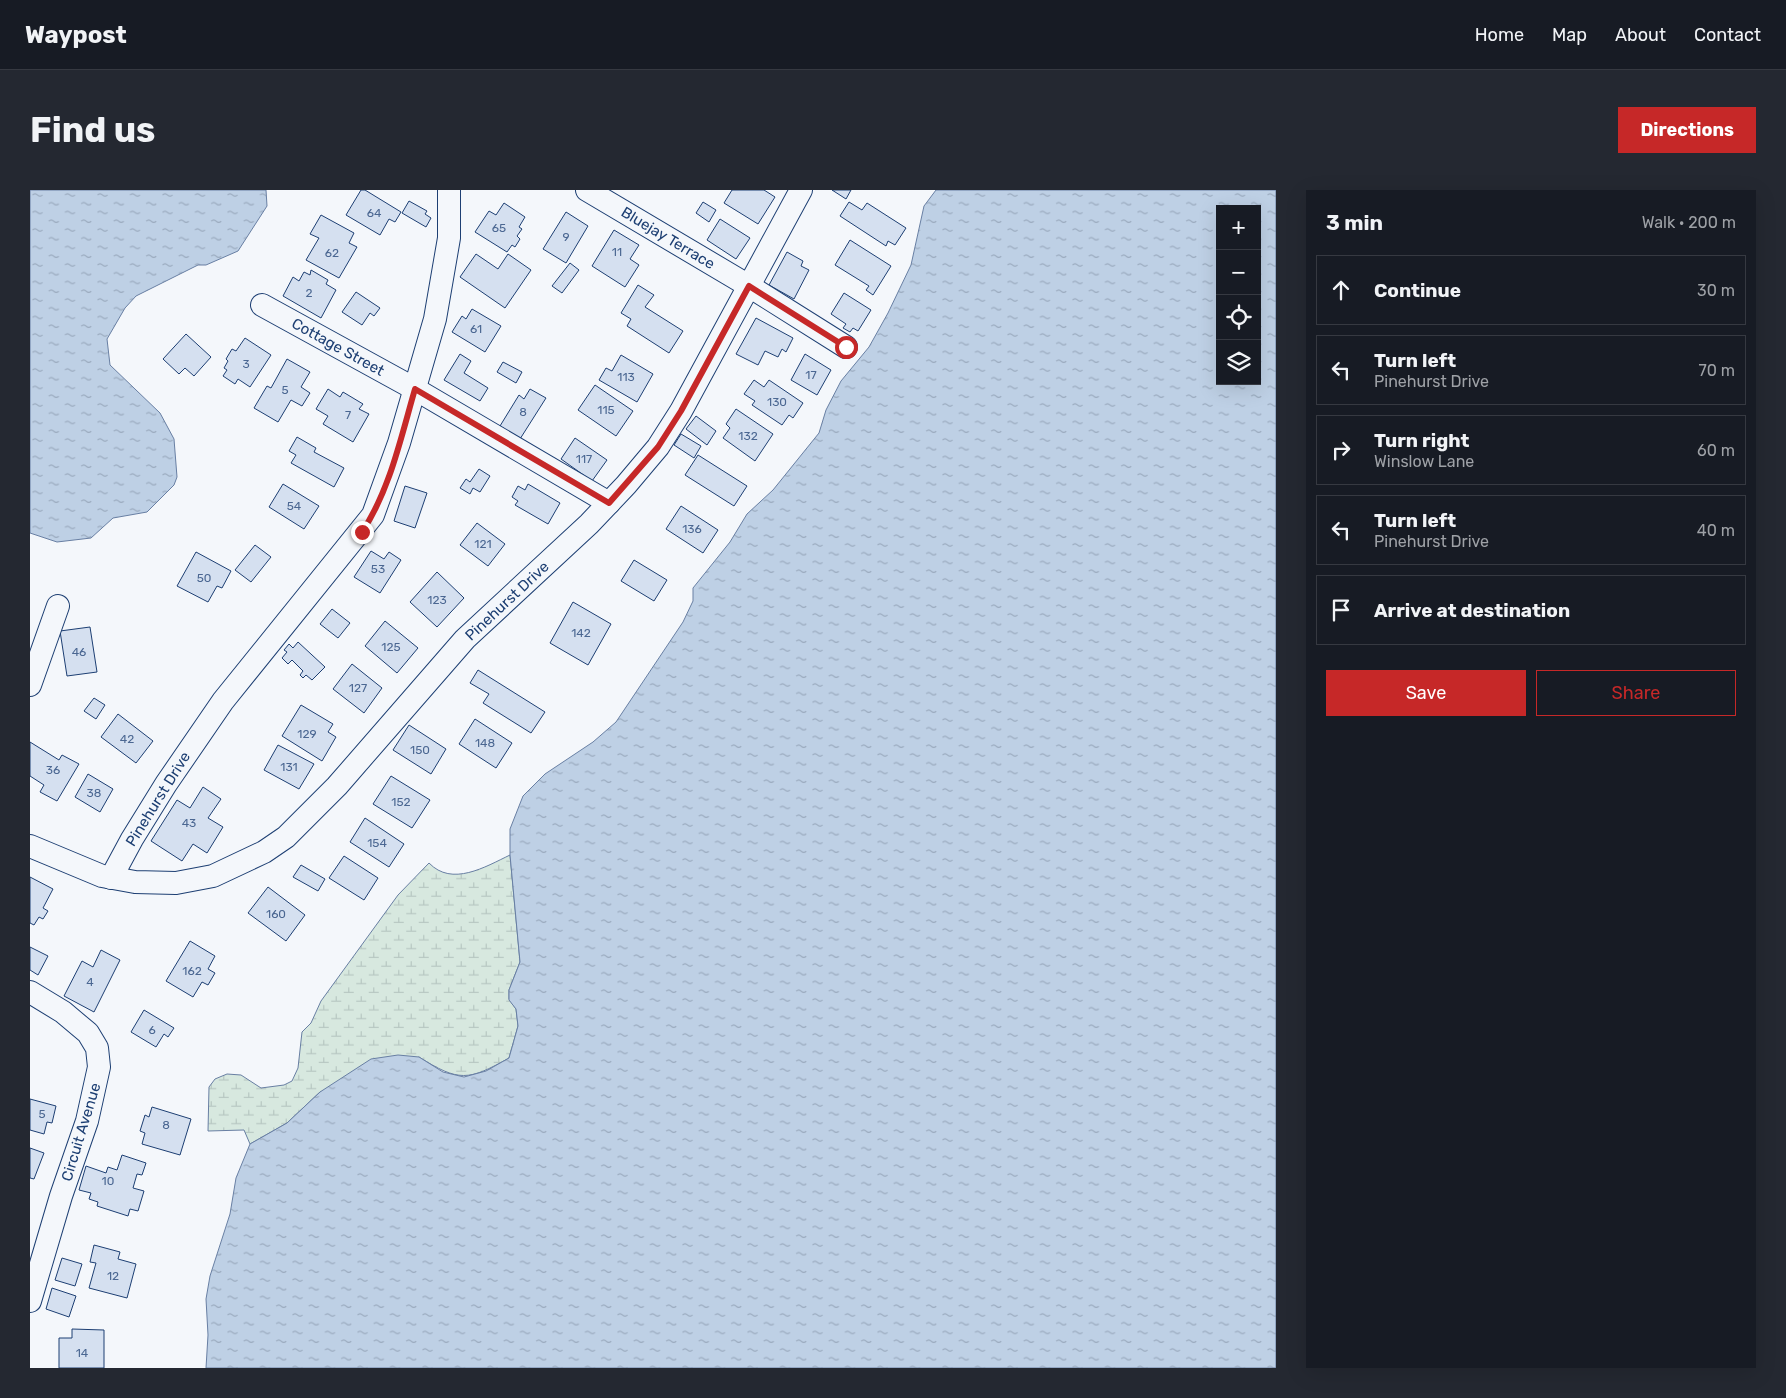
<!DOCTYPE html>
<meta charset="utf-8">
<style>
:root{--surface:#171b24;--page:#242831;--text:#f1f3f6;--muted:#9ea1a6;--line:#363941;--accent:#c62828}
body{margin:0;font-family:Rubik,sans-serif;background:var(--page);color:var(--text)}
.controls{position:absolute;right:15px;top:15px;display:grid;overflow:hidden;border-radius:0px;box-shadow:0 5px 20px #0002}
.controls button{width:45px;height:45px;display:grid;place-items:center;padding:0;border:0;border-bottom:1px solid var(--line);background:var(--surface);color:var(--text);font:25px sans-serif}
.stop{position:absolute;width:15px;height:15px;margin:-11px;border:4px solid #c62828;border-radius:50%;background:#fff}
.stop.end{background:#c62828;border-color:#fff;box-shadow:0 1px 5px #0008}
.list{margin:0;padding:0;list-style:none}
h2{display:flex;justify-content:space-between;align-items:center;height:65px;margin:0;padding:0 20px;font-size:21px}
h2 small{font-size:16px;font-weight:400;color:var(--muted)}
.list li{display:grid;grid-template-columns:32px 1fr auto;gap:15px;align-items:center;box-sizing:border-box;height:70px;margin:0 10px 10px;padding:0 10px;border:1px solid var(--line);border-radius:0px}
.list b{display:block;font-size:19px;white-space:nowrap}
.list p{margin:0;font-size:16px;white-space:nowrap;color:var(--muted)}
.list em{font-size:16px;font-style:normal;color:var(--muted)}
.actions{display:flex;gap:10px;padding:15px 20px}
.actions a{flex:1;padding:11px 0;border:1px solid var(--accent);border-radius:0px;text-align:center;font-size:18px;color:var(--accent)}
.actions .main{background:var(--accent);color:#fff}
.icon{flex:none;width:28px;height:28px;fill:none;stroke:currentColor;stroke-width:2;stroke-linecap:round;stroke-linejoin:round}
.map{position:relative;flex:none;width:1246px;height:1178px;overflow:hidden;border-radius:0px}
header{display:flex;align-items:center;gap:30px;box-sizing:border-box;height:70px;padding:0 25px;background:var(--surface);border-bottom:1px solid var(--line)}
header strong{font-size:24px}
nav{display:flex;gap:28px;margin-inline-start:auto;font-size:18px}
.intro{display:flex;align-items:center;justify-content:space-between;box-sizing:border-box;height:120px;padding:0 30px}
h1{margin:0;font-size:35px}
.button{padding:12px 22px;border-radius:0px;background:var(--accent);color:#fff;font-size:18px;font-weight:700}
main{display:flex;gap:30px;padding:0 30px}
aside{flex:1;background:var(--surface);border-radius:0px;box-shadow:0 5px 20px #0002}
.map>svg:first-child{display:block}
</style>
<header>
<strong>Waypost</strong>
<nav><a>Home</a><a>Map</a><a>About</a><a>Contact</a></nav>
</header>
<div class="intro"><h1>Find us</h1><a class="button">Directions</a></div>
<main>
<div class="map">
<svg width="1246" height="1178" viewBox="0 0 1246 1178">
<defs>
<pattern id="wetland-marsh" width="20" height="14" patternUnits="userSpaceOnUse" patternTransform="scale(1.25)"><rect width="20" height="14" fill="#d7e8df"/><path d="M1 5h8M5 5V1M11 12h8M15 12V8" fill="none" stroke="#b8c8c3"/></pattern>
<pattern id="water-ripples" width="26" height="14" patternUnits="userSpaceOnUse" patternTransform="scale(1.25)"><rect width="26" height="14" fill="#bed0e5"/><path d="M2 4q2-2 4 0t4 0M15 11q2-2 4 0t4 0" fill="none" stroke="#9aaabe"/></pattern>
</defs>
<rect width="100%" height="100%" fill="#f4f7fb"/>
<path fill="url(#wetland-marsh)" stroke="#687fa3" d="M480,665L490,772L479,800V809L486,819L488,836L479,868C438,891 429,892 389,867L290,902L257,933L220,954L214,940L178,941L179,897L185,889L197,884L211,885L231,898L254,895L262,891L268,878L272,842L281,833L291,811L368,705L399,673C422,697 455,677 480,665Z"/>
<g fill="url(#water-ripples)" stroke="#687fa3" fill-rule="evenodd">
<path d="M0,0H236L237,16L208,61L176,75H168L106,106L95,118L77,149L80,175L130,223L144,249L147,287L144,295L117,322L83,328L61,348L27,352L0,343Z"/>
<path d="M906,0H1246V1178H176L178,1145L176,1109L180,1086L200,1024L206,988L220,954L257,933L290,902L341,869L368,865L389,867L413,882L434,887L456,881L479,868L488,836L486,819L479,810V800L490,772L480,665V639L493,606L515,584L563,552L586,532L653,432L663,411V398L700,352L717,324L743,300L789,243L796,220L811,191L839,157L858,123L881,75L894,16ZM1190,19H1227V191H1190Z"/>
</g>
<g fill="#d5e0f0" stroke="#1d3f73">
<path d="M331,0H335L371,22L365,32L359,29L350,45L316,25Z"/>
<path d="M702,0H734L745,7L728,34L694,13Z"/>
<path d="M802,0H821L816,9Z"/>
<path d="M379,11L397,21L395,24L401,28L396,37L372,23Z"/>
<path d="M673,12L686,20L679,32L666,23Z"/>
<path d="M819,12L832,20L837,13L876,38L865,55L858,51L856,56L810,26Z"/>
<path d="M474,13L495,27L489,37L492,39L487,46L490,49L485,57L482,55L477,62L445,42L459,21L466,25Z"/>
<path d="M536,22L558,36L536,73L513,59Z"/>
<path d="M291,25L324,43L319,53L327,57L309,88L276,70L289,48L280,44Z"/>
<path d="M690,29L720,48L706,69L677,50Z"/>
<path d="M584,40L609,55L600,69L609,75L595,97L562,76Z"/>
<path d="M820,50L861,76L843,105L836,100L839,96L805,75Z"/>
<path d="M757,62L773,71L771,76L779,80L764,109L739,95Z"/>
<path d="M446,64L468,79L478,64L501,80L475,118L430,87Z"/>
<path d="M540,73L549,80L532,103L522,96Z"/>
<path d="M281,80L298,90L296,94L306,100L291,128L253,106L263,87L269,91L274,82L280,85Z"/>
<path d="M608,95L624,105L615,117L653,141L639,163L597,136L601,129L591,123Z"/>
<path d="M326,102L350,118L344,126L340,123L332,135L312,122Z"/>
<path d="M814,103L841,120L828,141L823,138L820,142L813,138L816,134L801,124Z"/>
<path d="M442,119L471,136L455,162L422,142L432,126L436,129Z"/>
<path d="M726,128L763,148L756,162L752,159L748,167L735,161L728,175L706,164Z"/>
<path d="M156,144L181,167L164,186L155,178L149,184L133,169Z"/>
<path d="M215,148L241,165L220,197L208,189L205,194L193,186L197,180L194,178L198,171L196,169L202,159L206,161Z"/>
<path d="M430,164L441,171L434,183L458,198L450,211L414,190Z"/>
<path d="M775,164L801,180L787,205L761,190Z"/>
<path d="M591,165L623,184L607,212L569,190L576,178L582,181Z"/>
<path d="M257,169L280,182L271,197L280,203L272,216L261,210L248,232L224,218L237,196L241,198Z"/>
<path d="M473,172L492,182L486,193L467,182Z"/>
<path d="M724,190L734,197L739,190L773,213L763,228L759,225L752,235L722,215L725,211L714,204Z"/>
<path d="M565,195L603,221L586,246L548,220Z"/>
<path d="M298,199L310,207L313,202L333,214L329,219L339,224L323,252L293,234L298,226L286,219Z"/>
<path d="M500,199L516,208L490,249L470,236L489,205L494,209Z"/>
<path d="M706,219L743,244L725,271L693,248L700,238L696,234Z"/>
<path d="M666,226L686,241L677,255L656,239Z"/>
<path d="M651,244L671,256L664,268L644,255Z"/>
<path d="M267,247L286,258L284,262L314,278L304,297L261,273L266,265L259,261Z"/>
<path d="M545,248L577,270L562,291L531,269Z"/>
<path d="M668,265L717,296L704,316L655,285Z"/>
<path d="M449,279L460,286L450,302L443,298L440,304L430,298L436,289L440,292Z"/>
<path d="M253,294L289,316L274,339L239,317Z"/>
<path d="M498,294L530,313L518,334L485,315L488,311L482,307L488,296L495,300Z"/>
<path d="M375,296L397,303L385,338L364,331Z"/>
<path d="M651,316L688,340L673,363L636,339Z"/>
<path d="M447,333L475,354L458,376L430,355Z"/>
<path d="M225,355L241,367L221,392L205,380Z"/>
<path d="M341,361L354,369L359,362L371,370L350,403L324,387Z"/>
<path d="M166,362L201,381L192,398L187,396L178,412L147,396Z"/>
<path d="M604,370L637,390L624,411L591,391Z"/>
<path d="M407,382L434,408L407,437L380,412Z"/>
<path d="M543,412L581,434L558,475L520,453Z"/>
<path d="M302,419L320,433L308,448L290,434Z"/>
<path d="M355,431L388,458L367,483L335,456Z"/>
<path d="M60,437L67,482L37,486L30,441Z"/>
<path d="M268,452L295,477L282,490L276,485L273,488L270,485L273,481L262,470L258,474L252,468L257,462L254,460L259,454L263,458Z"/>
<path d="M322,474L352,498L334,523L303,499Z"/>
<path d="M448,480L515,522L501,543L453,513L459,504L440,493Z"/>
<path d="M64,508L75,515L66,529L54,521Z"/>
<path d="M271,515L303,534L298,542L306,547L292,571L252,546Z"/>
<path d="M88,524L123,551L106,573L71,547Z"/>
<path d="M445,529L482,553L466,578L429,554Z"/>
<path d="M379,535L416,559L401,584L363,560Z"/>
<path d="M0,552L29,570L32,565L49,574L27,611L10,602L14,595L0,586Z"/>
<path d="M248,555L284,574L269,599L234,580Z"/>
<path d="M58,584L83,599L70,622L45,607Z"/>
<path d="M361,586L400,610L382,638L343,614Z"/>
<path d="M173,597L191,609L178,628L193,637L177,663L163,654L152,671L121,651L147,610L160,618Z"/>
<path d="M335,628L374,654L359,677L320,652Z"/>
<path d="M314,666L348,688L334,710L299,688Z"/>
<path d="M271,675L295,689L288,701L263,687Z"/>
<path d="M0,687L23,699L13,718L18,721L13,729L9,727L4,735L0,733Z"/>
<path d="M238,697L275,725L256,751L218,723Z"/>
<path d="M160,751L185,766L178,779L185,783L178,795L172,792L163,807L136,791Z"/>
<path d="M0,757L18,766L8,785L0,780Z"/>
<path d="M71,760L90,770L64,822L34,806L52,771L63,777Z"/>
<path d="M114,820L144,838L138,847L134,844L126,857L101,842Z"/>
<path d="M0,909L26,916L22,933L17,932L14,944L0,940Z"/>
<path d="M122,917L161,929L150,965L112,954L115,943L110,941L115,925L119,927Z"/>
<path d="M0,958L14,963L4,989L0,988Z"/>
<path d="M92,965L116,973L112,985L107,984L103,998L114,1001L108,1021L100,1019L98,1026L67,1016L68,1012L59,1009L61,1003L49,1000L56,976L76,983L78,977L87,980Z"/>
<path d="M64,1055L90,1062L88,1069L106,1074L97,1108L59,1098L66,1073L60,1072Z"/>
<path d="M32,1068L52,1074L45,1096L25,1090Z"/>
<path d="M22,1098L46,1106L39,1127L16,1119Z"/>
<path d="M42,1139L74,1140V1178H29V1148H42Z"/>
</g>
<g fill="none" stroke-linecap="round" stroke-linejoin="round">
<g stroke="#1d3f73" stroke-width="24">
<g id="street">
<path d="M557,0L719,96L816,157"/>
<path d="M232,115L385,199L579,313"/>
<path d="M0,495L28,416"/>
<path d="M0,656L72,686L105,692L146,693L183,686L234,662L256,647L307,596L435,449L559,334L596,295L628,257L651,221L771,0"/>
<path d="M81,688L102,649L136,594L193,511L343,325L369,253L405,129L419,48V0"/>
<path d="M0,802L33,822L58,843L67,858L69,877L57,931L31,1006L0,1111"/>
</g>
</g>
<use href="#street" stroke="#f4f7fb" stroke-width="22"/>
</g>
<g fill="none" stroke-linecap="round" stroke-linejoin="round">
<path stroke="#c62828" stroke-width="6" d="M332,342C360,300 371,247 385,199L579,313L628,257L651,221L719,96L816,157"/>
</g>
<g text-anchor="middle" dominant-baseline="central" stroke-width="4" stroke-linejoin="round" paint-order="stroke">
<g font-size="12" fill="#4b6792">
<text x="344" y="23">64</text>
<text x="469" y="38">65</text>
<text x="536" y="47">9</text>
<text x="587" y="62">11</text>
<text x="302" y="63">62</text>
<text x="279" y="103">2</text>
<text x="446" y="139">61</text>
<text x="216" y="174">3</text>
<text x="781" y="185">17</text>
<text x="596" y="187">113</text>
<text x="255" y="200">5</text>
<text x="747" y="212">130</text>
<text x="576" y="220">115</text>
<text x="493" y="222">8</text>
<text x="318" y="225">7</text>
<text x="718" y="246">132</text>
<text x="554" y="269">117</text>
<text x="264" y="316">54</text>
<text x="662" y="339">136</text>
<text x="453" y="354">121</text>
<text x="348" y="379">53</text>
<text x="174" y="388">50</text>
<text x="407" y="410">123</text>
<text x="551" y="443">142</text>
<text x="361" y="457">125</text>
<text x="49" y="462">46</text>
<text x="328" y="498">127</text>
<text x="277" y="544">129</text>
<text x="97" y="549">42</text>
<text x="455" y="553">148</text>
<text x="390" y="560">150</text>
<text x="259" y="577">131</text>
<text x="23" y="580">36</text>
<text x="64" y="603">38</text>
<text x="371" y="612">152</text>
<text x="159" y="633">43</text>
<text x="347" y="653">154</text>
<text x="246" y="724">160</text>
<text x="162" y="781">162</text>
<text x="60" y="792">4</text>
<text x="122" y="840">6</text>
<text x="12" y="924">5</text>
<text x="136" y="935">8</text>
<text x="78" y="991">10</text>
<text x="83" y="1086">12</text>
<text x="52" y="1163">14</text>
</g>
<g font-size="15" fill="#1d3f73" stroke="#f4f7fb">
<text transform="translate(638 48) rotate(31)">Bluejay Terrace</text>
<text transform="translate(308 157) rotate(29)">Cottage Street</text>
<text transform="translate(477 411) rotate(-43)">Pinehurst Drive</text>
<text transform="translate(128 609) rotate(-58)">Pinehurst Drive</text>
<text transform="translate(51 942) rotate(-73)">Circuit Avenue</text>
</g>
</g>
</svg>
<div class="controls">
<button>+</button>
<button>−</button>
<button><svg class="icon" aria-label="locate" viewBox="0 0 24 24"><circle cx="12" cy="12" r="6"/><path d="M12 2v4M12 18v4M2 12h4M18 12h4"/></svg></button>
<button><svg class="icon" aria-label="layers" viewBox="0 0 24 24"><path d="M12 4l9 5-9 5-9-5zM3 14l9 5 9-5"/></svg></button>
</div>
<div class="stop" style="left:816px;top:157px"></div>
<div class="stop end" style="left:332px;top:342px"></div>
</div>
<aside>
<h2>3 min<small>Walk · 200 m</small></h2>
<ul class="list">
<li><svg class="icon" aria-label="ahead" viewBox="0 0 24 24"><path d="M12 20V5M6 11l6-6 6 6"/></svg><div><b>Continue</b></div><em>30 m</em></li>
<li><svg class="icon" aria-label="left" viewBox="0 0 24 24"><path d="M17 20v-9H6M10 6l-5 5 5 5"/></svg><div><b>Turn left</b><p>Pinehurst Drive</p></div><em>70 m</em></li>
<li><svg class="icon" aria-label="right" viewBox="0 0 24 24"><path d="M7 20v-9h11M14 6l5 5-5 5"/></svg><div><b>Turn right</b><p>Winslow Lane</p></div><em>60 m</em></li>
<li><svg class="icon" aria-label="left" viewBox="0 0 24 24"><path d="M17 20v-9H6M10 6l-5 5 5 5"/></svg><div><b>Turn left</b><p>Pinehurst Drive</p></div><em>40 m</em></li>
<li><svg class="icon" aria-label="arrive" viewBox="0 0 24 24"><path d="M6 21V4h12l-3 4 3 4H6"/></svg><div><b>Arrive at destination</b></div></li>
</ul>
<div class="actions"><a class="main">Save</a><a>Share</a></div>
</aside>
</main>
